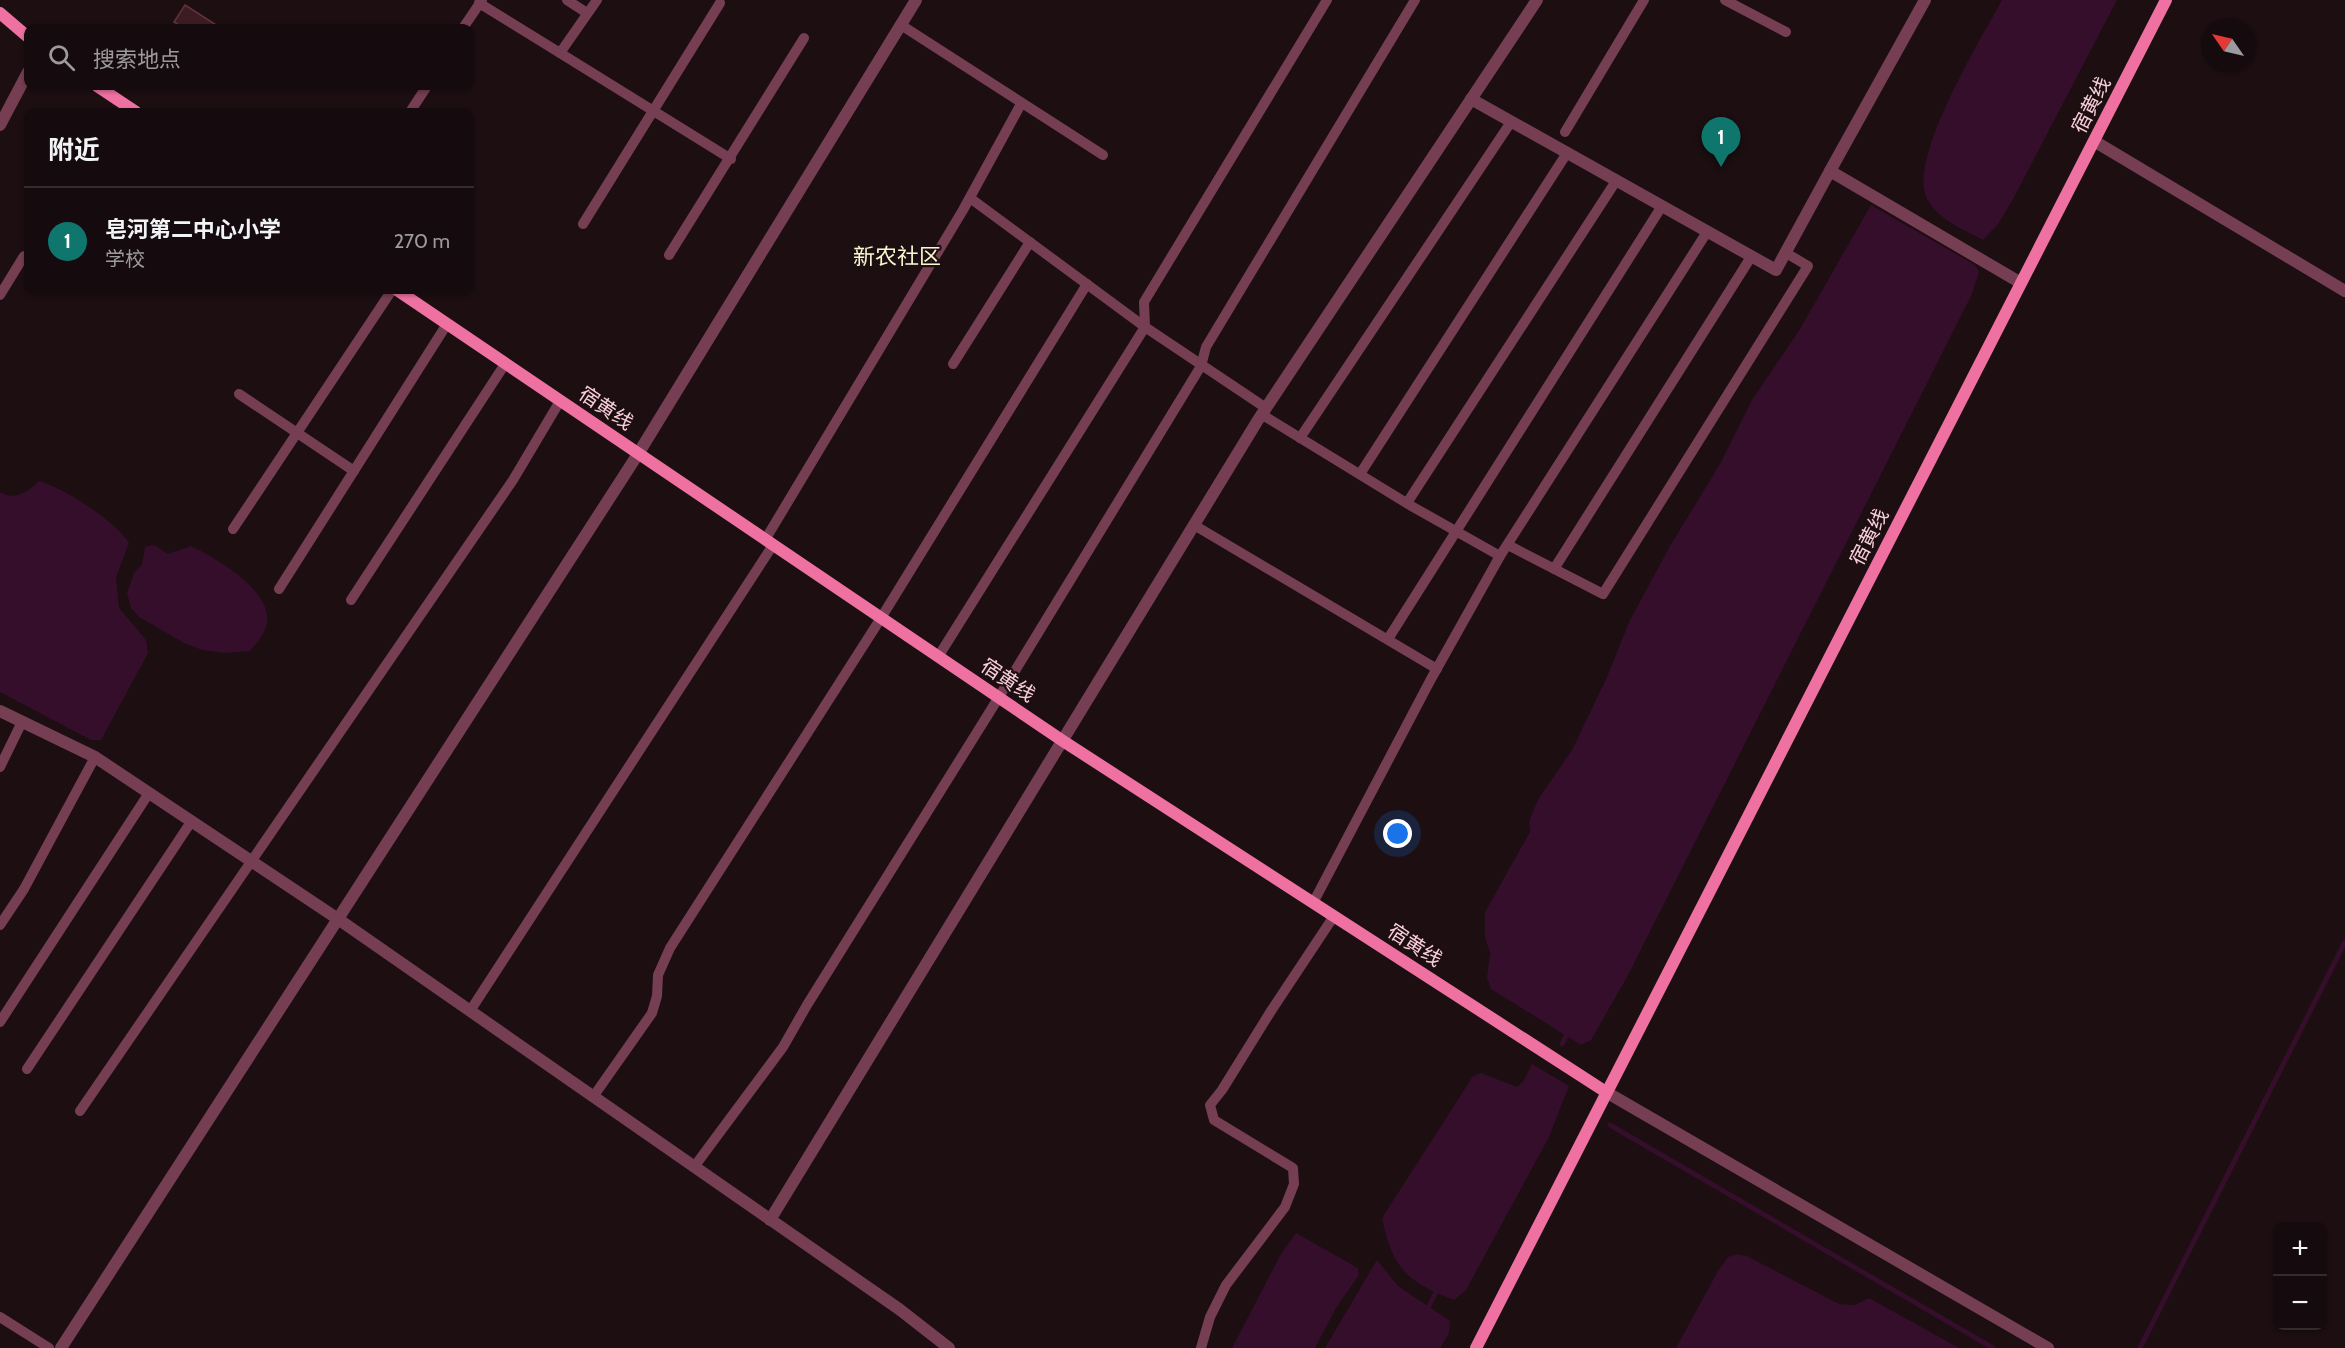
<!DOCTYPE html>
<html lang="zh">
<meta charset="utf-8">
<style>
:root{--surface:#150a0d;--page:#22181b;--text:#f1f3f6;--muted:#9d9a9d;--line:#342b2e;--accent:#0f766e}
body{margin:0;font-family:Cabin,"Noto Sans SC",sans-serif;background:var(--page);color:var(--text)}
.controls{position:absolute;right:18px;bottom:18px;display:grid;overflow:hidden;border-radius:12px;box-shadow:0 2px 4px #0004}
.controls button{width:54px;height:54px;display:grid;place-items:center;padding:0;border:0;border-bottom:2px solid var(--line);background:var(--surface);color:var(--text);font:30px sans-serif}
.compass{position:absolute;left:2201px;top:18px;width:54px;height:54px;border-radius:50%;background:var(--surface);box-shadow:0 2px 4px #0004;rotate:304deg}
.you{position:absolute;left:1398px;top:834px;width:21px;height:21px;margin:-15px;border:4px solid #fff;border-radius:50%;background:#1a73e8;box-shadow:0 0 0 9px #1a73e833}
.badge{display:grid;place-items:center;width:39px;height:39px;border-radius:50%;background:var(--accent);color:#fff;font-size:20px;font-weight:700}
.pin{position:absolute;translate:-50% -50px;filter:drop-shadow(0 2px 3px #0008)}
.pin::after{content:'';position:absolute;top:32px;width:21px;height:18px;background:inherit;clip-path:polygon(0 0,100% 0,50% 100%)}
.list{margin:0;padding:0;list-style:none}
h2{display:flex;justify-content:space-between;align-items:center;height:78px;margin:0;padding:0 24px;font-size:26px}
h2 small{font-size:20px;font-weight:400;color:var(--muted)}
.list li{display:grid;grid-template-columns:39px 1fr auto;gap:18px;align-items:center;box-sizing:border-box;height:108px;padding:0 24px;border-top:2px solid var(--line)}
.list b{display:block;font-size:22px;white-space:nowrap}
.list p{margin:0;font-size:20px;white-space:nowrap;color:var(--muted)}
.list em{font-size:20px;font-style:normal;color:var(--muted)}
.icon{flex:none;width:33px;height:33px;fill:none;stroke:currentColor;stroke-width:2;stroke-linecap:round;stroke-linejoin:round}
.map{position:relative;flex:none;width:2345px;height:1348px;overflow:hidden}
.search{position:absolute;background:var(--surface);box-shadow:0 2px 4px #0004;left:24px;top:24px;width:450px;height:66px;display:flex;align-items:center;gap:15px;box-sizing:border-box;padding:0 21px;border-radius:12px;color:var(--muted);font-size:22px}
.panel{position:absolute;background:var(--surface);box-shadow:0 2px 4px #0004;left:24px;top:108px;width:450px;height:186px;border-radius:12px}
.map>svg:first-child{display:block}
</style>
<div class="map">
<svg width="2345" height="1348" viewBox="0 0 2345 1348">
<rect width="100%" height="100%" fill="#1c0e11"/>
<g fill="#350e2c">
<path d="M2002,0H2117L2012,201L1998,224L1983,240C1963,229 1938,220 1927,199C1907,159 1981,39 2002,0Z"/>
<path d="M1871,205L1975,265L1979,272L1972,294L1627,977L1591,1040L1581,1045L1491,989L1487,978L1490,953L1485,937V912L1530,832L1529,821L1539,798L1572,750L1607,677L1630,620L1670,546L1720,464L1752,400L1800,329Z"/>
<path d="M39,481C66,489 114,520 129,543L116,577L119,608L146,640L148,653L101,740H91L0,692V492C15,501 28,492 39,481Z"/>
<path d="M154,545L168,554L191,546C216,558 272,590 267,623C265,634 257,643 250,651L224,653L202,650L184,643L139,617L131,608L127,593L134,573L142,565L145,547Z"/>
<path d="M1532,1064L1569,1086L1548,1139L1466,1290L1454,1300C1407,1282 1392,1268 1382,1218L1473,1076L1481,1073L1517,1087L1523,1082Z"/>
<path d="M1296,1233L1358,1268L1359,1275L1336,1308L1315,1348H1232L1281,1254Z"/>
<path d="M1737,1254L1747,1256L1839,1304L1855,1305L1869,1298L1959,1348H1676L1718,1271L1728,1257Z"/>
<path d="M1377,1260L1398,1286L1450,1321L1449,1333L1440,1348H1325Z"/>
</g>
<g fill="none" stroke-linecap="round" stroke-linejoin="round">
<g stroke="#350e2c" stroke-width="5">
<path d="M1562,1044L1568,1032"/>
<path d="M1610,1125L1993,1348"/>
<path d="M1426,1312L1438,1288"/>
<path d="M2140,1348L2345,942"/>
</g>
</g>
<path fill="#3b1c23" stroke="#64313c" stroke-width="1.5" d="M185,5L221,28H184L174,22Z"/>
<g fill="none" stroke-linecap="round" stroke-linejoin="round">
<g stroke="#763e53" stroke-width="10">
<path d="M567,0L587,13"/>
<path d="M1725,0L1786,32"/>
<path d="M479,3L560,53L597,0"/>
<path d="M901,25L1103,155"/>
<path d="M463,28L482,0"/>
<path d="M560,53L731,159"/>
<path d="M410,112L427,86"/>
<path d="M1565,132L1644,0"/>
<path d="M970,198L1145,327L1266,408"/>
<path d="M583,224L720,3"/>
<path d="M669,255L804,38"/>
<path d="M0,295L24,256"/>
<path d="M953,364L1030,242"/>
<path d="M239,394L354,471"/>
<path d="M1261,414L1413,507L1500,556"/>
<path d="M1300,438L1511,122"/>
<path d="M1360,474L1567,153"/>
<path d="M1407,503L1616,181"/>
<path d="M1194,525L1437,669"/>
<path d="M233,529L392,290"/>
<path d="M765,540L963,210L1021,104"/>
<path d="M1508,545L1603,594L1808,266L1786,253"/>
<path d="M1554,569L1751,257"/>
<path d="M279,589L447,324"/>
<path d="M351,600L505,364"/>
<path d="M1388,639L1662,206"/>
<path d="M938,657L1145,327L1144,302L1327,0"/>
<path d="M0,767L22,722"/>
<path d="M1313,903L1431,679L1500,556L1707,232"/>
<path d="M0,925L24,889L95,757"/>
<path d="M470,1011L773,545"/>
<path d="M0,1022L149,793"/>
<path d="M27,1069L191,822"/>
<path d="M593,1097L652,1013L657,996L658,975L670,948L881,618L1087,284"/>
<path d="M80,1111L513,480L560,401"/>
<path d="M694,1167L783,1047L807,1005L999,697L1201,366L1206,347L1415,0"/>
<path d="M0,1317L49,1348"/>
<path d="M1201,1348L1210,1317L1226,1285L1285,1207L1294,1184L1293,1168L1214,1120L1210,1105L1222,1090L1271,1011L1334,916"/>
</g>
<g stroke="#763e53" stroke-width="12">
<path d="M1471,99L1776,270L1830,171L2021,283"/>
<path d="M0,125L28,72"/>
<path d="M2094,141L2345,291"/>
<path d="M1830,171L1925,0"/>
<path d="M0,711L95,757L338,919L899,1309L949,1348"/>
<path d="M1606,1092L2048,1348"/>
<path d="M770,1220L1258,420L1537,0"/>
<path d="M61,1348L638,454L916,0"/>
</g>
<g stroke="#ee71a1" stroke-width="12">
<path d="M0,13L28,37"/>
<path d="M97,86L136,112"/>
<path d="M397,290L1063,741L1606,1092"/>
<path d="M1476,1348L2166,0"/>
</g>
</g>
<g text-anchor="middle" dominant-baseline="central" stroke-width="4.5" stroke-linejoin="round" paint-order="stroke">
<g font-size="20" fill="#f9cfdc" stroke="#1c0e11">
<text transform="translate(2091 105) rotate(-63)">宿黄线</text>
<text transform="translate(606 408) rotate(34)">宿黄线</text>
<text transform="translate(1869 537) rotate(-63)">宿黄线</text>
<text transform="translate(1008 680) rotate(34)">宿黄线</text>
<text transform="translate(1415 945) rotate(33)">宿黄线</text>
</g>
<g font-size="22" fill="#f9f8d1" stroke="#1c0e11">
<text x="897" y="256">新农社区</text>
</g>
</g>
</svg>
<div class="controls">
<button>+</button>
<button>−</button>
</div>
<svg class="compass" viewBox="-18 -18 36 36"><path d="M0-13l5 13h-10z" fill="#e53935"/><path d="M0 13l5-13h-10z" fill="#9d9a9d"/></svg>
<div class="you"></div>
<div class="pin badge" style="left:1721px;top:167px">1</div>
<div class="search"><svg class="icon" aria-label="search" viewBox="0 0 24 24"><circle cx="10" cy="10" r="6"/><path d="M15 15l6 6"/></svg>搜索地点</div>
<section class="panel">
<h2>附近<small></small></h2>
<ul class="list">
<li><span class="badge">1</span><div><b>皂河第二中心小学</b><p>学校</p></div><em>270 m</em></li>
</ul>
</section>
</div>
